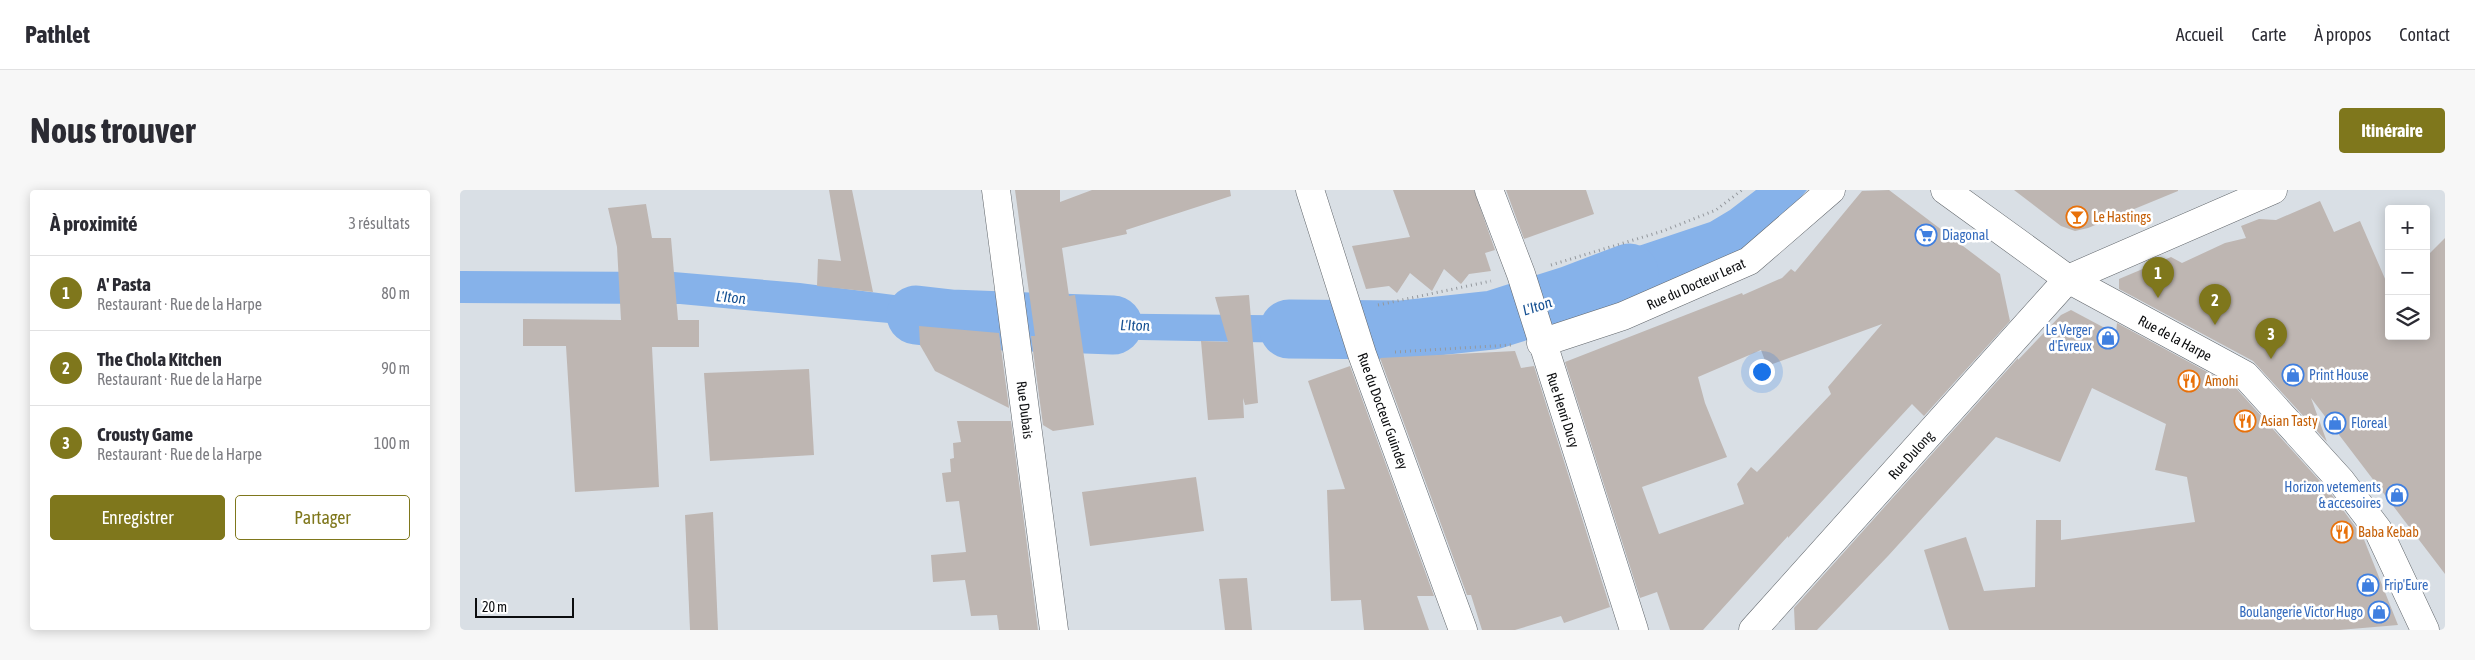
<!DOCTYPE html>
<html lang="fr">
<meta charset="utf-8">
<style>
:root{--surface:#fff;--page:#f7f7f7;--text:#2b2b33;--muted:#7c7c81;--line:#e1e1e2;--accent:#7f771c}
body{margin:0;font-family:"Asap Condensed",sans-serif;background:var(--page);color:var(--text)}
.controls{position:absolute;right:15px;top:15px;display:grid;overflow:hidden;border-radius:5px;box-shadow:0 2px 12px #0003}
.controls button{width:45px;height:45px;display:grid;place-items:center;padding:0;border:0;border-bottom:1px solid var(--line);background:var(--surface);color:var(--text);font:25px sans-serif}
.scale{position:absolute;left:15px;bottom:12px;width:99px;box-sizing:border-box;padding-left:5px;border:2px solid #0c0d0f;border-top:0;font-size:14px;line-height:18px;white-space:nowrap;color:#0c0d0f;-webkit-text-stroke:4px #fff;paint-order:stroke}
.you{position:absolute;left:1301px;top:181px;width:18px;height:18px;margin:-12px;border:4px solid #fff;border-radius:50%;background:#1a73e8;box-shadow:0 0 0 8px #1a73e833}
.badge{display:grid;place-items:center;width:32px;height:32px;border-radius:50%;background:var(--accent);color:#fff;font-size:16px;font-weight:700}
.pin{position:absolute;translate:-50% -41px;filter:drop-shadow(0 1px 2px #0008)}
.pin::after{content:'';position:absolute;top:26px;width:18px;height:15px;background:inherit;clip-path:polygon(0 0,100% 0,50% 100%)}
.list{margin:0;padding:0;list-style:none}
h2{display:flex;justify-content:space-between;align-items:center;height:65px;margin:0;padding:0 20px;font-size:21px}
h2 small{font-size:16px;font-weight:400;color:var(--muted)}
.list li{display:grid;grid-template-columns:32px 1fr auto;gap:15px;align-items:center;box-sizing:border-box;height:75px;padding:0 20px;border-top:1px solid var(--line)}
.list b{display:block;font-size:19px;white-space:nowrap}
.list p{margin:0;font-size:16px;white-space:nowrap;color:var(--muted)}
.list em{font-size:16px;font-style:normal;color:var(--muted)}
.actions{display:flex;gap:10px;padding:15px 20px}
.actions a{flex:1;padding:11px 0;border:1px solid var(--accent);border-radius:5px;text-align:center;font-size:18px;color:var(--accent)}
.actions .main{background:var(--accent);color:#fff}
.icon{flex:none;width:28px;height:28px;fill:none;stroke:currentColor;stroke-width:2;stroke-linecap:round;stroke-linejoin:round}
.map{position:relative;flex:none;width:1985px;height:440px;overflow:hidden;border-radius:5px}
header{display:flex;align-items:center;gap:30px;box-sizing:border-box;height:70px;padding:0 25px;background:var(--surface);border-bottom:1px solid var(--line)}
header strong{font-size:24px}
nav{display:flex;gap:28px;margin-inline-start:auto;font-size:18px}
.intro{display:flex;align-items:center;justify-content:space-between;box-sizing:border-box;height:120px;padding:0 30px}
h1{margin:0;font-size:35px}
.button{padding:12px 22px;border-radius:5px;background:var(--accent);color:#fff;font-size:18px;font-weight:700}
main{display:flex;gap:30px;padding:0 30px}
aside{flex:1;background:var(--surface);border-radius:5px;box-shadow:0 2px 12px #0003}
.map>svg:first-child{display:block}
</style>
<header>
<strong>Pathlet</strong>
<nav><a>Accueil</a><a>Carte</a><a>À propos</a><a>Contact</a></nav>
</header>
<div class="intro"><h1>Nous trouver</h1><a class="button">Itinéraire</a></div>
<main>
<aside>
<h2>À proximité<small>3 résultats</small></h2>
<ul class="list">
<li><span class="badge">1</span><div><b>A' Pasta</b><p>Restaurant · Rue de la Harpe</p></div><em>80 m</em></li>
<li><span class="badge">2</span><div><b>The Chola Kitchen</b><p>Restaurant · Rue de la Harpe</p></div><em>90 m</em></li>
<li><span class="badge">3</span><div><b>Crousty Game</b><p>Restaurant · Rue de la Harpe</p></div><em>100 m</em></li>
</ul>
<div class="actions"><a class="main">Enregistrer</a><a>Partager</a></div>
</aside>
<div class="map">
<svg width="1985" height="440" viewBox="0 0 1985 440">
<rect width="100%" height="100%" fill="#d9dfe5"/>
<g fill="#86b2ea">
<path d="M1296,0H1347L1322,30L1292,53L1263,70L1200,95L1100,129L1086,87L1250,32L1270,20Z"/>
<path d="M0,81L214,82L340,93L536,118L539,143L220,114L0,113Z"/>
<path d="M1039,104L1053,145L924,153L915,125L957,118L956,115Z"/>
<path d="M603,123L878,126L888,154L576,148Z"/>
</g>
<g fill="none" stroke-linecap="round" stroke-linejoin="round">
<g stroke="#86b2ea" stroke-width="59">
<path d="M456,125L491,129L653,135"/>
<path d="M829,139L941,140L1033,130L1111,105L1169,83"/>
</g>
</g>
<g fill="#beb6b2" fill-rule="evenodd">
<path d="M369,0H392L413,102L357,96L358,69L381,71Z"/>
<path d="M555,0H600V12L632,0H770L771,6L666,40L667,44L602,58L609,106L615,105L634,235L593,241L583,235L571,146H575Z"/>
<path d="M933,0H1014L1035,60L1025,63L1031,81L1009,84L1001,94L984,79L972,101L950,83L937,103L929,96L906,99L892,56L950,47Z"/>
<path d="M1046,0H1126L1134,24L1064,49Z"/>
<path d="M1429,0L1540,84L1550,131L1464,226L1452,214L1328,348V346L1243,440H1210L1197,402L1180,408L1105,172L1282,103L1283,105L1322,88L1331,79L1335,82L1402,1ZM1422,134L1368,197L1371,204L1297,282L1291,277L1277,294L1284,314L1199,344L1182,297L1267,267L1245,213L1238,187L1301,160L1307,176Z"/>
<path d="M1554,0H1718V1L1628,38L1615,41L1601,36Z"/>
<path d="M1860,11L1874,42L1900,31L1929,98V146H1966V67L1985,48V384L1851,208L1867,252L1793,171L1659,99V89L1711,67L1722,73L1765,53L1786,48L1781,36L1799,29L1816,30Z"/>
<path d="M186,14L192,48H211L218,130H239V157H192L199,297L115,302L106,156H63V129L161,130L157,57L148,18Z"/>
<path d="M789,105L798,213L785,215L783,208L784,228L748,230L741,151L768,152L755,107Z"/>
<path d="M1611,120L1656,144L1657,133L1775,197L1869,301L1903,347L1938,435L1879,440H1489L1464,360L1506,347L1524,401L1575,397L1576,330H1601V350L1735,332L1727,287L1695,280L1706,234L1632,198L1600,272L1536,247L1428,366L1357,440H1335L1334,418L1558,168V170L1601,125Z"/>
<path d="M459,136L539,143L549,218L475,181L460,155Z"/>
<path d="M1055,161L1061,178L1074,176L1150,417L1104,433L1101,426L1055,440H1022L1011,405H1007L920,168Z"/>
<path d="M890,176L974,406H957L969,440H904L901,410L871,411L867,300L885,299L848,191Z"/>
<path d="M349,179L354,265L250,271L244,183Z"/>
<path d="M497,231H551L578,440H539L537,425L511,426L505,390L473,392L471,365L506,362L499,311L486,312L482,283L491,282L490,269L494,268L493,253L501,252Z"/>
<path d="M736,287L744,341L630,356L622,302Z"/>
<path d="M253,322L258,440H230L225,325Z"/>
<path d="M787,388L792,440H765L759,389Z"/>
</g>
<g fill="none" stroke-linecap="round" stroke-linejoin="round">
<g stroke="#61666b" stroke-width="29">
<g id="minor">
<path d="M536,0L594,440"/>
<path d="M850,0L902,164L1003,440"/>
<path d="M1029,0L1061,84L1174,440"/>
<path d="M1485,0L1608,89L1785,185L1881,291L1918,340L1965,440"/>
<path d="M1081,153L1163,126L1289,71L1371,0"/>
<path d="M1293,440L1608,89L1813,0"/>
</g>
</g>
<g stroke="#94989d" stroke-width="3" stroke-dasharray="1 4" stroke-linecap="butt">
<path d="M1091,75L1203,41L1256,20L1282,0"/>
<path d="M918,115L1031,91"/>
<path d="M935,162L1051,155"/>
</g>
<use href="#minor" stroke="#fff" stroke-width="28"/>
</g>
<defs>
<g id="bar-ring" transform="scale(1.125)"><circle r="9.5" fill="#fff" stroke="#e8710a" stroke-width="1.5"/><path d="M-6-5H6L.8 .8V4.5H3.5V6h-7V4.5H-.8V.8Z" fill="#e8710a"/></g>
<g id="supermarket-ring" transform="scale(1.125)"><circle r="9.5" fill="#fff" stroke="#3f7fe0" stroke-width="1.5"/><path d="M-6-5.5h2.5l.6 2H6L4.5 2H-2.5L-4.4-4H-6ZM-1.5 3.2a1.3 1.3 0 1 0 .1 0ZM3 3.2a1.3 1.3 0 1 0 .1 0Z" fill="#3f7fe0"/></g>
<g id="shop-ring" transform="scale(1.125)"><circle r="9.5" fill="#fff" stroke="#3f7fe0" stroke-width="1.5"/><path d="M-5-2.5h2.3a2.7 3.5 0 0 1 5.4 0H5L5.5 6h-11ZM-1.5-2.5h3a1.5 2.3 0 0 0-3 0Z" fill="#3f7fe0"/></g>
<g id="restaurant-ring" transform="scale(1.125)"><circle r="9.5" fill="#fff" stroke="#e8710a" stroke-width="1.5"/><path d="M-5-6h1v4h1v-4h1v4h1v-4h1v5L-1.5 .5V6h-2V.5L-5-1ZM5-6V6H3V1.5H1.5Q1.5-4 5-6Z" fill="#e8710a"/></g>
</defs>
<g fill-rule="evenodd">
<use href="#bar-ring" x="1617" y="27"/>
<use href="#supermarket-ring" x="1466" y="45"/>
<use href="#shop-ring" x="1648" y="148"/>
<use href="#shop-ring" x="1833" y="185"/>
<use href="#restaurant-ring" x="1729" y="191"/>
<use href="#restaurant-ring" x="1785" y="231"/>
<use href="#shop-ring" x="1875" y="233"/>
<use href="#shop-ring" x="1937" y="305"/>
<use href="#restaurant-ring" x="1882" y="342"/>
<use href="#shop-ring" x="1908" y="395"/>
<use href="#shop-ring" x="1919" y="422"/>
</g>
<g text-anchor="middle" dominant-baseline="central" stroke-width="5" stroke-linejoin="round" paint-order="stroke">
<g font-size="14" fill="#c56008" stroke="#fff" text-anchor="start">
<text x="1633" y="27">Le Hastings</text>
<text x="1745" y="191">Amohi</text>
<text x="1801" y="231">Asian Tasty</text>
<text x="1898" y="342">Baba Kebab</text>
</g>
<g font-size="14" fill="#366cbe" stroke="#fff" text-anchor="start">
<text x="1482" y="45">Diagonal</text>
<text x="1632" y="140" text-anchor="end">Le Verger<tspan x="1632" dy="16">d'Evreux</tspan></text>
<text x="1849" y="185">Print House</text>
<text x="1891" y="233">Floreal</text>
<text x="1921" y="297" text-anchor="end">Horizon vetements<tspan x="1921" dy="16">&amp; accesoires</tspan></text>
<text x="1924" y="395">Frip'Eure</text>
<text x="1903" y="422" text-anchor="end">Boulangerie Victor Hugo</text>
</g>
<g font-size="14" fill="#0c0d0f" stroke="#fff">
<text transform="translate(1236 94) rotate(-24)">Rue du Docteur Lerat</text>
<text transform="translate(1715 148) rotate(28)">Rue de la Harpe</text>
<text transform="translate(565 220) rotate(83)">Rue Dubais</text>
<text transform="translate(1103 220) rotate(72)">Rue Henri Ducy</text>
<text transform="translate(923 221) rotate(70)">Rue du Docteur Guindey</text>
<text transform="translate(1451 265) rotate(-48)">Rue Dulong</text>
</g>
<g font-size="15" font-style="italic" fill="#155092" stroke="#fff">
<text transform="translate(271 107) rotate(6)">L'Iton</text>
<text transform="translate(1077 116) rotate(-18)">L'Iton</text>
<text transform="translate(675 135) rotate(1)">L'Iton</text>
</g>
</g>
</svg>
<div class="controls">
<button>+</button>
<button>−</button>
<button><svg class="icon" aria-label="layers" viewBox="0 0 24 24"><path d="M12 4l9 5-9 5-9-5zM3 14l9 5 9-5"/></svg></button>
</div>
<div class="scale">20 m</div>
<div class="you"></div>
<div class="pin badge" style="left:1698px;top:108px">1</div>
<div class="pin badge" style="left:1755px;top:135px">2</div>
<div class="pin badge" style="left:1811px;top:169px">3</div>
</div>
</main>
